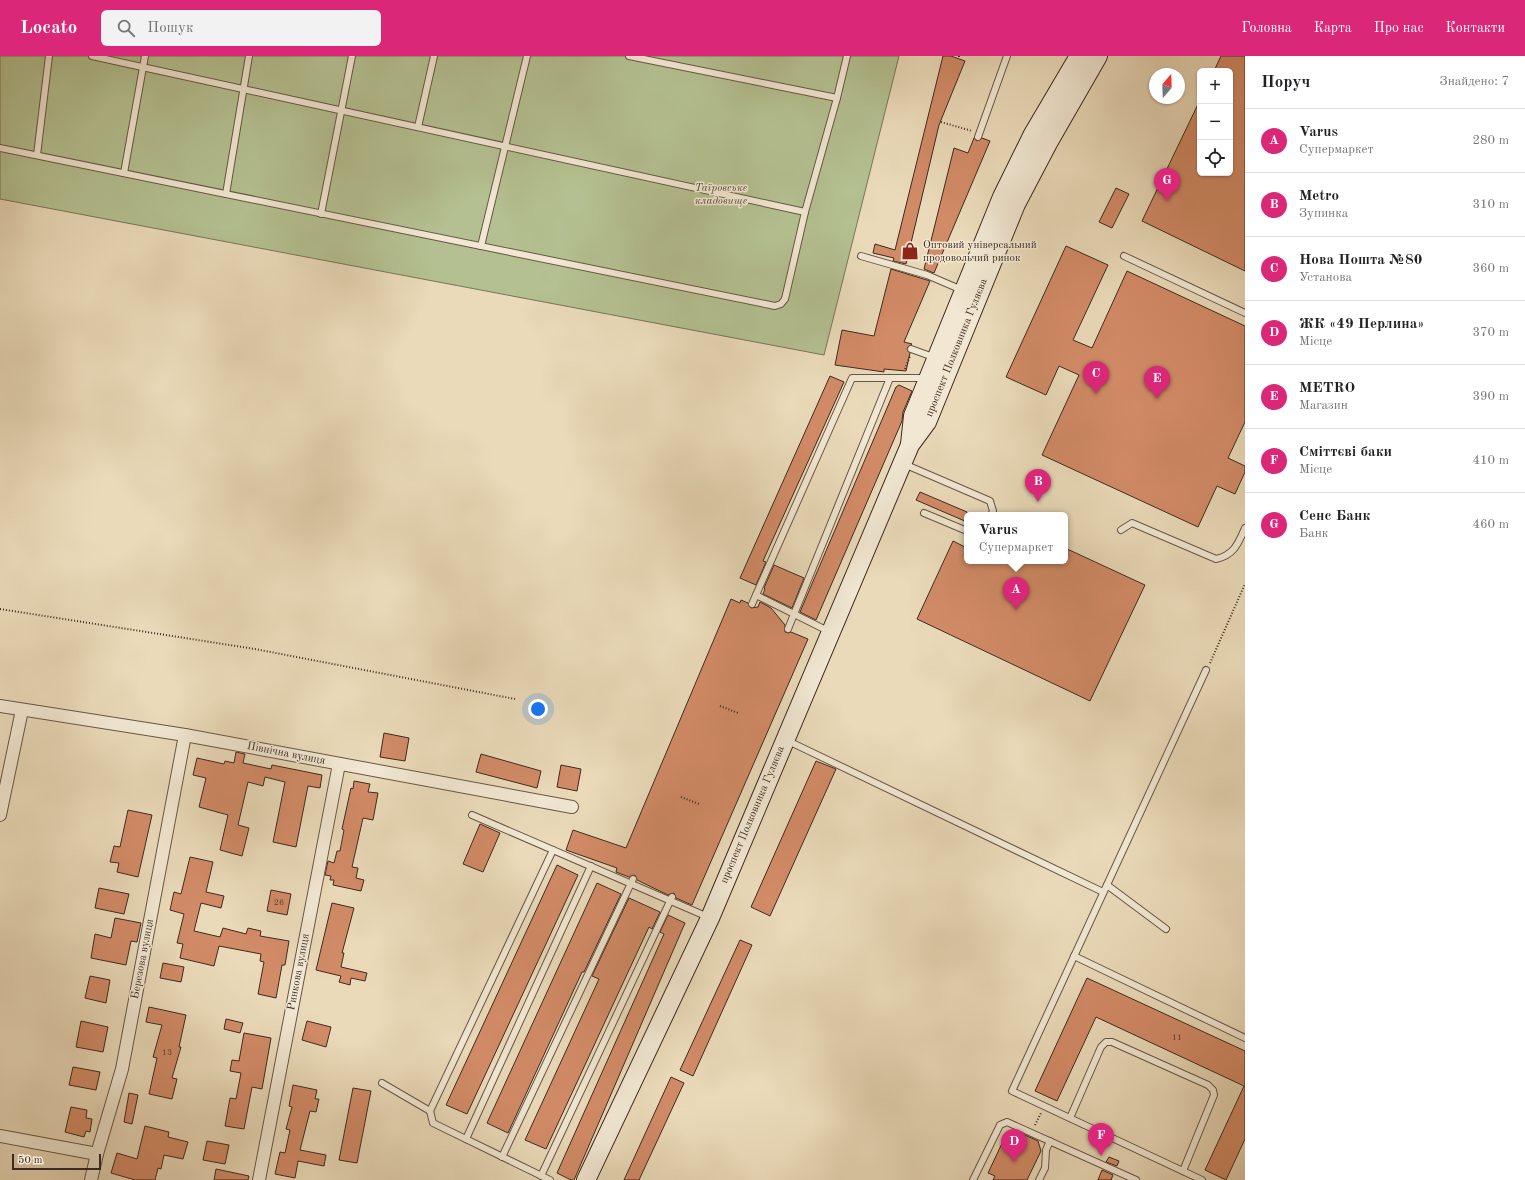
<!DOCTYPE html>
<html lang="uk">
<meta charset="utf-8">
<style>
:root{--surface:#fff;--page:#f2f2f2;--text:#202124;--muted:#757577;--line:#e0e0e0;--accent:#db2777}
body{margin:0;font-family:"Old Standard TT",serif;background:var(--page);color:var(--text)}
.controls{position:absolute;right:12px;top:12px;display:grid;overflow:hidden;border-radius:6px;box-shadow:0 1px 3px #0004}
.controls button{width:36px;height:36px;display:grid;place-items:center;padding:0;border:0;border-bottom:1px solid var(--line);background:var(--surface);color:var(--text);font:20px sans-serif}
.compass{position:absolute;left:1149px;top:12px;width:36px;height:36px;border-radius:50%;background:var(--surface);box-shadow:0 1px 3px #0004;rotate:19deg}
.scale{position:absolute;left:12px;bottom:10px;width:89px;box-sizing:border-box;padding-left:4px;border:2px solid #3d2a20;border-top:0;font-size:11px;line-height:14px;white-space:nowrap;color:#3d2a20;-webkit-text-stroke:3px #f1e7d2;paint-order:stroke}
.you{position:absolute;left:538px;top:653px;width:14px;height:14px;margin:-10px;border:3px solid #fff;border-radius:50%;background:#1a73e8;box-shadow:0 0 0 6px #1a73e833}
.badge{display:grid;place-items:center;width:26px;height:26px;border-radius:50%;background:var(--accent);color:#fff;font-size:13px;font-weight:700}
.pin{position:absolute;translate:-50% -33px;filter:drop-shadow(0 1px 2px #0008)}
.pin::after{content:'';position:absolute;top:21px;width:14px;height:12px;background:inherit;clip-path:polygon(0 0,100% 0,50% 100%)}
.popup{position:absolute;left:964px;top:456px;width:104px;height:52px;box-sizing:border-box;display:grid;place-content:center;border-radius:6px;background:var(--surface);filter:drop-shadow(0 1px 3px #0005);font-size:13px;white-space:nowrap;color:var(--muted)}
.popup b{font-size:15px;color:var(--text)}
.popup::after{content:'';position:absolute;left:50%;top:100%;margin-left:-8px;border:8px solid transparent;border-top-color:var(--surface)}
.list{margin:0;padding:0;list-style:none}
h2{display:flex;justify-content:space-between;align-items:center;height:52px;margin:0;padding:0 16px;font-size:17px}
h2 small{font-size:13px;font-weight:400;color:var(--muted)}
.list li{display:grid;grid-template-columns:26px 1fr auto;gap:12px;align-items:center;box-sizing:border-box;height:64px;padding:0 16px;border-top:1px solid var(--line)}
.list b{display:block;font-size:15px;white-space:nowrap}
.list p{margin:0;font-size:13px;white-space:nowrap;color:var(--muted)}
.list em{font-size:13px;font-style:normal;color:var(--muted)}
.icon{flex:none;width:22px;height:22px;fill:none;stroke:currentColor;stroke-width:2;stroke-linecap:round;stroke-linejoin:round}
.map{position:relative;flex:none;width:1245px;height:1124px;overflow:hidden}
header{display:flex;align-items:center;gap:24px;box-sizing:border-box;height:56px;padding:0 20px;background:var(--accent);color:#fff}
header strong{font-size:19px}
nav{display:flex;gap:22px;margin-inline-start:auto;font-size:14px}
.search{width:280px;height:36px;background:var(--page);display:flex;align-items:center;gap:10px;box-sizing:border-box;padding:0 14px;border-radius:6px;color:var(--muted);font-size:15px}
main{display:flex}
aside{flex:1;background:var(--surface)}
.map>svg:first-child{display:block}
</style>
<header>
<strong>Locato</strong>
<div class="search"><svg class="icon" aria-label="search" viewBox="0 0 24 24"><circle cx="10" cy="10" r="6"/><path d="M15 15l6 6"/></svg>Пошук</div>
<nav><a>Головна</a><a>Карта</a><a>Про нас</a><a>Контакти</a></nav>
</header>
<main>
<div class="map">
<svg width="1245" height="1124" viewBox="0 0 1245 1124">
<rect width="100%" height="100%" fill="#eadab9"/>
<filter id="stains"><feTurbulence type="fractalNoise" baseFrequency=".005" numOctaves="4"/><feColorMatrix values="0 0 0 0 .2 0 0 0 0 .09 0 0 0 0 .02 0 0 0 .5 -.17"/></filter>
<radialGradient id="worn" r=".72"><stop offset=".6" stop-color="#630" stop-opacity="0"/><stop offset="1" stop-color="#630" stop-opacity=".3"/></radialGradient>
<path fill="#b4c091" stroke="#787558" d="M0,0H899L824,299L0,143Z"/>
<g fill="#d28b67" stroke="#3d2a20">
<path d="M943,0H951L965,5L939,69L906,208L893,205L894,202L873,197L875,188L895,194Z"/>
<path d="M1221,0H1245V215L1142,165L1200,44V117H1230V15H1214Z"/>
<path d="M974,82L977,85L982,82L990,85L934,217L924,213L954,92L968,97Z"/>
<path d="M1116,132L1129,138L1112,172L1099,166Z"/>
<path d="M1066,190L1108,209L1073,284L1092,292L1127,215L1245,270V366L1228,402L1245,410V416L1235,438L1217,430L1198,471L1042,399L1079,319L1059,310L1046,339L1006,321Z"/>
<path d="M891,213L930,225L904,286L912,288L907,292L910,297L906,315L884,313V316L835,309L842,274L874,280Z"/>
<path d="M830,320L844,326L763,505L766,506L756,529L740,522Z"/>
<path d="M899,329L912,335L903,356L902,365L816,564L800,556L896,331Z"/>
<path d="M920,436L967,456V466L916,444Z"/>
<path d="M953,485L967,492V505H1065V492L1145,529L1090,645L917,563Z"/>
<path d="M774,509L804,522L792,552L763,538L765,533L764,532Z"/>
<path d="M731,543L740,547L741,544L748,547L751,552L758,551L760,546L771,552L785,569V576L788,577L791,576L808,583L692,849L676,842L674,837L668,839L637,824L635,819L629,821L616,816L617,812L566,794L573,774L626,792Z"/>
<path d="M384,677L409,682L405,705L380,701Z"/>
<path d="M236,696L245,698L243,707L271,713L272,709L322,719L320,732L308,730L296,791L273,786L285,726L265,721L263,730L248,726L238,769L249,772L242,800L220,794L228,759L199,751L206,722L193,719L197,702L224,708L225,705L234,707Z"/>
<path d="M481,698L541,715L537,732L476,716Z"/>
<path d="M816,705L836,713L770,860L751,851Z"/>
<path d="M561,709L581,713L577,735L557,731Z"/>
<path d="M354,725L370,728L368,736L378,737L373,764L363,762L352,811L358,812L356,822L364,824L361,835L333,829L334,824H330L331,820L325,819L328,805L334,807L337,795H340L344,774L342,773L351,732L353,733Z"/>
<path d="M128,754L152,759L138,821L117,816L119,807L110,806L114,790L120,791Z"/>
<path d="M480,768L500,777L483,816L463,808Z"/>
<path d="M190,801L213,806L206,836L224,840L221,852L201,847L194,875L220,881L223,872L246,878L248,872L261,875L260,880L289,885L285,909H282L276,942L258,938L264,906L260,905L261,898L219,890L214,910L180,902L183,888L177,887L184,858L170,854L174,836L181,838Z"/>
<path d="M557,809L578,819L467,1058L446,1049Z"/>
<path d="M597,827L621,838L584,916H582L508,1077L487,1067Z"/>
<path d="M99,832L129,838L124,858L95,852Z"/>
<path d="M271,834L291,838L287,859L267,855Z"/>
<path d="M629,842L660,856L652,873L649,871L546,1093L525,1084L599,923L592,920Z"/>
<path d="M332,847L354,852L342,897H344L341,911L367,917L365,925L351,922L350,929L339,926L341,920L316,914Z"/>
<path d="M668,859L685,867L574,1124H571L557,1117L664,878L660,876Z"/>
<path d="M115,862L141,867L137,886L131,885L126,909L91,902L95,878L111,882Z"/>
<path d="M740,884L752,889L693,1020L680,1014Z"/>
<path d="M163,907L184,911L181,926L160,922Z"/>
<path d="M90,920L110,924L106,947L85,942Z"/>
<path d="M1087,922L1245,995V1083L1226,1124L1205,1114L1244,1030L1096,961L1057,1045L1035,1035Z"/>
<path d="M149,951L186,959L179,991H181L172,1022L177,1023L172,1043L149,1038L157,1002L153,1001L162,969L146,966Z"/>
<path d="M226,963L243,967L240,977L224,973Z"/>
<path d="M81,965L108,971L103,996L76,991Z"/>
<path d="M307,965L331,971L326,991L302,984Z"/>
<path d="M244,977L271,982L262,1033L252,1031L244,1073L225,1070L230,1042L236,1043L241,1017L230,1015L232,1004L239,1005Z"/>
<path d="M73,1011L100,1016L96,1034L69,1029Z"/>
<path d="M671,1021L684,1027L639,1124H624Z"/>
<path d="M293,1029L317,1034L315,1043H319L316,1056L310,1055L300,1094L326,1099L324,1110L298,1105L295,1122L275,1118L280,1096L285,1097L290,1074L286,1073L292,1051L289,1050Z"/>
<path d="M353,1032L371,1035L357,1107L339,1104Z"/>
<path d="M129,1037L138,1039L132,1068L124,1066Z"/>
<path d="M71,1051L87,1054L86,1062L92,1063L90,1076L86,1075L84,1081L65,1076Z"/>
<path d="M145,1070L169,1076L168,1081L188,1086L183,1103L164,1099L161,1113L158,1112L155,1124H135L111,1117L117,1097L137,1103Z"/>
<path d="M1016,1075L1038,1085L1041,1095L1027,1124H993L995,1120L988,1117L1006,1079Z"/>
<path d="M207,1085L229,1089L225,1108L203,1104Z"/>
<path d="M1109,1101L1119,1105L1117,1110L1106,1106Z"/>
<path d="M216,1113L249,1120L248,1124H214Z"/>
<path d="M1102,1114L1113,1119L1111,1124H1098Z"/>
</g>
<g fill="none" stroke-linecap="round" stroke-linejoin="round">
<g stroke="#685646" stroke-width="8">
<g id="lane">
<path d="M92,0L805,156"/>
<path d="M629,0L837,42"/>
<path d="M418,71L434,0"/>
<path d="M978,81L1007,0"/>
<path d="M0,92L775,250L781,248L785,243L805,156L837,42L847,0"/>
<path d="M37,99L49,0"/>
<path d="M124,117L145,0"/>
<path d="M226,138L249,0"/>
<path d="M321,158L352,0"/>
<path d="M481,190L527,0"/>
<path d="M861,200L927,219L962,234"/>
<path d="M1124,200L1245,257"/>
<path d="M911,293L936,302"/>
<path d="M904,408L990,445L993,455L991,459"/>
<path d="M924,457L967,475"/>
<path d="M1121,474L1132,467L1216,503C1234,499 1238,488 1245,472"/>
<path d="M756,539L830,576"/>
<path d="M752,548L852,322H890"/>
<path d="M788,573L890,322H926"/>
<path d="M786,684L1103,836"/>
<path d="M472,759L708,861"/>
<path d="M1107,829L1166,873"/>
<path d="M1074,900L1245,982"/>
<path d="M382,1027L430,1055L433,1067L550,1124"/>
<path d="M430,1055L553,794"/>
<path d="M1070,1062L1101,991L1106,986H1112L1208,1029L1213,1034L1214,1039L1183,1115"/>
<path d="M466,1083L591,810"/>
<path d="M502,1101L633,823"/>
<path d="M541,1120L672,841"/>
<path d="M973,1124L1000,1069L1007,1066L1136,1124"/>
<path d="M1039,1124L1045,1112L1046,1094L1050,1085"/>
<path d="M1202,1124L1012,1035L1206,614"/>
</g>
</g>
<g stroke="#685646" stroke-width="14">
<g id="street">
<path d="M0,650L185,679L572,751"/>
<path d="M0,759L22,654"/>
<path d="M0,1080L97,1098"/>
<path d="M91,1124L97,1098L122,1013L185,679"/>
<path d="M259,1124L339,708"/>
</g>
</g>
<g stroke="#3d2a20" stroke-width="20">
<g id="secondary">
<path d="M910,388L913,360L1002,141L1033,78L1079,0"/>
<path d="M586,1124L710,862L910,389L927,366L1016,148L1048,87L1098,0"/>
</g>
</g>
<g stroke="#3d2a20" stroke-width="2" stroke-dasharray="1 2" stroke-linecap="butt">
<path d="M959,0V3"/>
<path d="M941,66L972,75"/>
<path d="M905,313L910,300"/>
<path d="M0,553L255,593L515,643"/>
<path d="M1210,607L1245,528"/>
<path d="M720,650L738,657"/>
<path d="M681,741L699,748"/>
<path d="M1035,1069L1041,1057"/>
</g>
<use href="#lane" stroke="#f1e7d2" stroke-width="6"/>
<use href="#street" stroke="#f1e7d2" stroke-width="12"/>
<use href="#secondary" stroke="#f1e7d2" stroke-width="18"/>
</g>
<defs>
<g id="shop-bare" transform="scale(1.38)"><path d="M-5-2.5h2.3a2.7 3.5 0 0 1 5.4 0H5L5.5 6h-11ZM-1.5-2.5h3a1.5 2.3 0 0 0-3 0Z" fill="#8f2418" stroke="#f1e7d2" stroke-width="2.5" paint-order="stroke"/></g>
</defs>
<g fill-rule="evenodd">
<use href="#shop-bare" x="910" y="195"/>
</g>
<g text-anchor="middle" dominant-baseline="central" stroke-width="3" stroke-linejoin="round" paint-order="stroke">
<g font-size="9" fill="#624232">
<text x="279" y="846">26</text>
<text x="1177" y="981">11</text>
<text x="167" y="996">13</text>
</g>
<g font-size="11" font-style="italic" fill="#554837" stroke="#f1e7d2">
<text x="721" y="132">Таїровське<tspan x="721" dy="13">кладовище</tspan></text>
</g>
<g font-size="11" fill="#3d2a20" stroke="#f1e7d2" text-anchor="start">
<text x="923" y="189">Оптовий універсальний<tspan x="923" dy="13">продовольчий ринок</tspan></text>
</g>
<g font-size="11" fill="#3d2a20" stroke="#f1e7d2">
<text transform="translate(957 292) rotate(-68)">проспект Полковника Гуляєва</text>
<text transform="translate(286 698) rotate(11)">Північна вулиця</text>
<text transform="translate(753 759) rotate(-67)">проспект Полковника Гуляєва</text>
<text transform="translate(143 903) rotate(-79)">Березова вулиця</text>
<text transform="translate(299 916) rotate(-79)">Ринкова вулиця</text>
</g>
</g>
<rect width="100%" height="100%" filter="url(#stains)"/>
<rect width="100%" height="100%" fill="url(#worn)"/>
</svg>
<div class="controls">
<button>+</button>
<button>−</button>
<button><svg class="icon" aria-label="locate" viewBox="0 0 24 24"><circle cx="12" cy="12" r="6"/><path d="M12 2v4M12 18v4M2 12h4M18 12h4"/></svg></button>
</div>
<svg class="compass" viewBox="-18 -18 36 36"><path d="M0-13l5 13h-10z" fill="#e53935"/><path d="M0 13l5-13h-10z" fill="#757577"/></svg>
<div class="scale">50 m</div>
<div class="you"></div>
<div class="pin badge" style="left:1016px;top:554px">A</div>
<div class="popup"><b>Varus</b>Супермаркет</div>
<div class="pin badge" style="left:1038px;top:446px">B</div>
<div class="pin badge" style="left:1096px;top:338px">C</div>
<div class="pin badge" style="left:1014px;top:1106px">D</div>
<div class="pin badge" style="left:1157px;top:343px">E</div>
<div class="pin badge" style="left:1101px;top:1100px">F</div>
<div class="pin badge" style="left:1167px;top:145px">G</div>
</div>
<aside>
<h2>Поруч<small>Знайдено: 7</small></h2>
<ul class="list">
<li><span class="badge">A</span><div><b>Varus</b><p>Супермаркет</p></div><em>280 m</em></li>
<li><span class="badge">B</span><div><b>Metro</b><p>Зупинка</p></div><em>310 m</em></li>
<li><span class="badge">C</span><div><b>Нова Пошта №80</b><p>Установа</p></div><em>360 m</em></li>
<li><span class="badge">D</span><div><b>ЖК «49 Перлина»</b><p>Місце</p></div><em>370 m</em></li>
<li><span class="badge">E</span><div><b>METRO</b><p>Магазин</p></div><em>390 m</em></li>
<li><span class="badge">F</span><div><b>Сміттєві баки</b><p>Місце</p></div><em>410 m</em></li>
<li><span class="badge">G</span><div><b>Сенс Банк</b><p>Банк</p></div><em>460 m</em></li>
</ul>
</aside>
</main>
